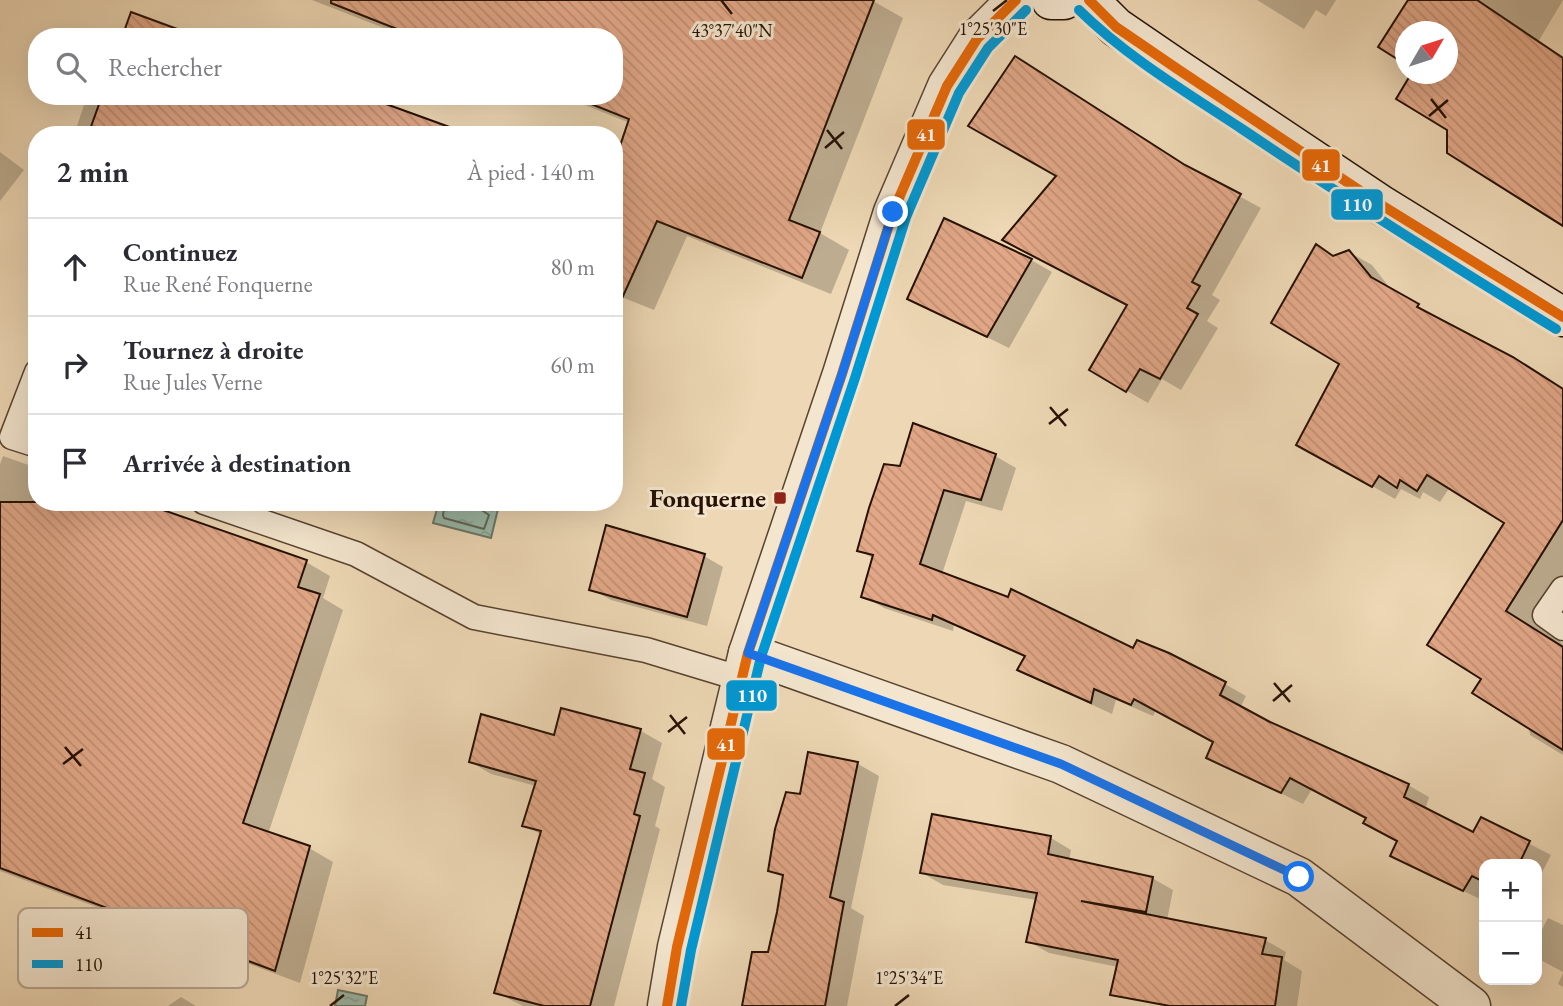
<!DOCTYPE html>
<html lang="fr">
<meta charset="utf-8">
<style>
:root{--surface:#fff;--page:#f2f2f3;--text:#2b2b33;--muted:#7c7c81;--line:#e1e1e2}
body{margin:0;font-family:"EB Garamond",serif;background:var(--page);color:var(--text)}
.controls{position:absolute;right:21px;bottom:21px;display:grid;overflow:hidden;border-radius:14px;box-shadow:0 7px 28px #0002}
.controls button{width:63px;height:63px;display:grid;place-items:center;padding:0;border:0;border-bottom:2px solid var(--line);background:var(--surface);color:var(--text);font:35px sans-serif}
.compass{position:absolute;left:1395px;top:21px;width:63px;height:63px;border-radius:50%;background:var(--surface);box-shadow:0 7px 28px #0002;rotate:51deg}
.stop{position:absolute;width:21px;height:21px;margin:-16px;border:5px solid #1a73e8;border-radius:50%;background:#fff}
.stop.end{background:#1a73e8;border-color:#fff;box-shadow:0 2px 7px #0008}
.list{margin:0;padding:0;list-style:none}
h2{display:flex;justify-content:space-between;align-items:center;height:91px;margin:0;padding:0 28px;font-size:30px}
h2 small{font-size:23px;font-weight:400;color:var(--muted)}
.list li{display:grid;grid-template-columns:46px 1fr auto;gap:21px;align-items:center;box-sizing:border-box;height:98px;padding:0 28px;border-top:2px solid var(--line)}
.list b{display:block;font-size:26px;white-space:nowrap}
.list p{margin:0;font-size:23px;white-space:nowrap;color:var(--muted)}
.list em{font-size:23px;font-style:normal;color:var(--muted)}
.icon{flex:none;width:38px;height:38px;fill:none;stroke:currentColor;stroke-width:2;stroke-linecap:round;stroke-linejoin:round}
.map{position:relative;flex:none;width:1563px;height:1006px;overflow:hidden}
.search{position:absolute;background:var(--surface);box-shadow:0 7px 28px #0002;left:28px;top:28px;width:595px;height:77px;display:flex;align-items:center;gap:18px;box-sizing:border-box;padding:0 24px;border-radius:28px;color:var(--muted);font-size:26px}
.panel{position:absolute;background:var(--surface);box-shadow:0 7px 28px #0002;left:28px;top:126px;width:595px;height:385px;border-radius:28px}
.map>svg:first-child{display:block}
</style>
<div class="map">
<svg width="1563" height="1006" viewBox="0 0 1563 1006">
<defs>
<pattern id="water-ripples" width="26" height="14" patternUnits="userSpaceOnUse" patternTransform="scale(1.75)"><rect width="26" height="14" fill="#9abaa9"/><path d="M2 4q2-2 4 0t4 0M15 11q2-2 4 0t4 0" fill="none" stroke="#859f90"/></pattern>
<pattern id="building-back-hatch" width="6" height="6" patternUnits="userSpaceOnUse" patternTransform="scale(1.75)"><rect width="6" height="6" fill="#e1a787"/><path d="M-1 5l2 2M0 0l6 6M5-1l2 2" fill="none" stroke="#c18f73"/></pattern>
</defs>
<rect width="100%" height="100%" fill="#edd7b4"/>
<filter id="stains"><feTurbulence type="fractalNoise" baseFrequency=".00286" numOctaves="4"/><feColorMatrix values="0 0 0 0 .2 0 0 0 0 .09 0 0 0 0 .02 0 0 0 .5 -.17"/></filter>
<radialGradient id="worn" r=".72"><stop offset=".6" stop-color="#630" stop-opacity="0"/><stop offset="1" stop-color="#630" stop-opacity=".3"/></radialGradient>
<g fill="url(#water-ripples)" stroke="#6c7667" stroke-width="2">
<path d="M439,502H474L498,509L491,538L433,523Z"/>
<path d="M338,990L367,996L365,1006H335Z"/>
</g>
<g fill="#0003">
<path d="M312,0L873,1L903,18L820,233L849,250L831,294L687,236L654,310L614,294L630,123L562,96H614V37H407Z"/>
<path d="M1257,0H1336L1326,16L1316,10L1304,29Z"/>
<path d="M1410,0H1563L1538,42L1563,58V224L1468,141L1399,98L1413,74H1448V32H1406V61L1381,47Z"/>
<path d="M87,96H359L462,135H74Z"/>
<path d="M0,152L24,170L0,201Z"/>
<path d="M1195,172L1261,208L1212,295L1220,300L1207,321L1218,328L1181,390L1162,379L1148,403L1091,370L1129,305Z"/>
<path d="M1316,246L1335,257L1349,252L1372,265L1393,292L1440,318L1439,320L1563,390V610L1552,626L1554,635L1563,644V755L1530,735L1529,727L1483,679L1506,522L1450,487L1440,502L1423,492L1420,499L1401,489L1395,499L1298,444L1342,363Z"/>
<path d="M1031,260L1052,272L1009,348L909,299Z"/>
<path d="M3,456L37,468V502L306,562L330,576L323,598L343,610L268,834L309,848L333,862L300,983L0,871V464Z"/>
<path d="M995,456L1016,468L1002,511L966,501L942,574L1133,650L1225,684L1246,696L1240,708L1408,785L1429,797L1425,810L1474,835L1482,819L1551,855L1537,882V864H1484V901L1414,867L1399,841L1368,818L1312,789L1303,804L1208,758L1215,742L1156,710L1153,716L1116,700L1112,714L1041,681L1020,669L1026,658L954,625L953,631L884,608L863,596L874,559L859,550L901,468Z"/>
<path d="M704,556L723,567L707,626L611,600L591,589Z"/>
<path d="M562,710L641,731L662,743L652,779L665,787L655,826L660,829L614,1006H523L497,993L542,835L524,825L536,786L491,774L471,762L555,737Z"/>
<path d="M858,764L879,776L851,908L864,916L847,1006H743L770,954L784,878L770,870L802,796Z"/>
<path d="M1051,838L1071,850L1069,861L1152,878L1173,890L1167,920L1265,940L1286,952L1284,960L1302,971L1297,1006H1164L1135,1000L1114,988L1118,967L1049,953L1028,941L1037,900L943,885L922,873Z"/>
<path d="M1548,918L1563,925V972L1537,958V939Z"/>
<path d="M1563,973V987L1558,984Z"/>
<path d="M181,997L196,1006H168Z"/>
</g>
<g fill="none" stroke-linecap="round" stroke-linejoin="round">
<path stroke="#606656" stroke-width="2" d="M445,502L443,515L444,518L484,529L489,515L480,509L479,502"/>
</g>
<g fill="url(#building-back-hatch)" stroke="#261103" stroke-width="2">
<path d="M331,0H874L789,220L820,232L802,278L657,221L614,316V164L629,119L571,96H614V37H417L331,3Z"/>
<path d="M1408,0H1477L1563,58V226L1447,153V130L1396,99L1411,74H1447V32H1405V64L1378,47Z"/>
<path d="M131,12L199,37H122Z"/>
<path d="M1015,56L1185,165L1241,194L1192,282L1200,286L1187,308L1198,314L1160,379L1140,369L1126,392L1089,370L1127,305L1002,240L1056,176L968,126Z"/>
<path d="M102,96H364L455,129V135H88Z"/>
<path d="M944,218L1032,259L987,337L907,299Z"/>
<path d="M1316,244L1333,256L1349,250L1371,277L1419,304L1417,307L1513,357L1563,389V520L1506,611L1563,647V750L1472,693L1481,679L1427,645L1504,523L1427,475L1417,491L1400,480L1397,488L1379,476L1372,487L1296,445L1339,364L1271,323Z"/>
<path d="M913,423L996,454L981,500L944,490L920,564L1008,597L1011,589L1133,648L1137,640L1169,653L1226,682L1220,695L1270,722L1409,784L1404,797L1473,832L1481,817L1530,841L1519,864H1484V882L1472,876L1463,891L1390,856L1397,841L1363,823L1366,818L1290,778L1281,793L1206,758L1213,742L1134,699L1131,705L1094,689L1091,703L1017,670L1025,656L933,615L932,620L861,597L873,555L857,551L869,508L884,464L900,466Z"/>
<path d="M0,502H140L307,560L298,587L320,594L243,823L310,846L275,971L0,868Z"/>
<path d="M606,525L705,554L687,617L589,590Z"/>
<path d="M561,708L641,729L630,769L645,773L634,814L640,816L590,1006H544L494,993L541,831L522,826L536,781L469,762L481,714L554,735Z"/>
<path d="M808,752L858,762L830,897L844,902L825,1006H742L752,952H768L777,912L783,875L768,871L775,829L786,792L800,794Z"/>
<path d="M932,814L1051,836L1048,854L1153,877L1146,912L1081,901L1266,938L1262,954L1282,957L1275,1006H1170L1110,995L1118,960L1026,942L1037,893L920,873Z"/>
</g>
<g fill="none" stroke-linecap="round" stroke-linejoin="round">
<g stroke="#58422f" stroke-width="27">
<g id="lane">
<path d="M37,372L12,437L37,445"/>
<path d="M204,502L356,554L474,617L646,650L742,679"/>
<path d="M1563,589L1545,615L1563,628"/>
</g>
</g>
<g stroke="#58422f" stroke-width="41">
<g id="street">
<path d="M748,653L1061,764L1299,877L1471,1006"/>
<path d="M667,1006L677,947L748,653L842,374L893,212L947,86L977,39L1016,0"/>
</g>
</g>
<g stroke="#261103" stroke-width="41">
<g id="secondary">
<path d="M1051,0H1064"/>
<path d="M1089,0L1116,27L1176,68L1383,206L1563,317"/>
</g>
</g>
<use href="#lane" stroke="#f3e5ce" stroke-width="24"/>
<use href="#street" stroke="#f3e5ce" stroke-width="38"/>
<use href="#secondary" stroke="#f3e5ce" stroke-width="38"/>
<g stroke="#f3e5ce" stroke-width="16">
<g id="bus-1">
<path d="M1089,0L1116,27L1176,68L1383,206L1563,317"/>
<path d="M667,1006L677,947L748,653L842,374L893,212L947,86L977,39L1016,0"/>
</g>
</g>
<g stroke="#f3e5ce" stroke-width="16">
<g id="bus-2">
<path d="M1079,10C1127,57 1186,92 1242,129C1345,198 1450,264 1556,329"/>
<path d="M681,1006L691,950L761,657L855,378L906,217L959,93L988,48L1026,10"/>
</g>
</g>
<use href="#bus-1" stroke="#e46809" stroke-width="10"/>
<use href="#bus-2" stroke="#0098d4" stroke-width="10"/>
</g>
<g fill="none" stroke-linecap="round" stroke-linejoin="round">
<path stroke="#1a73e8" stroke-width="9" d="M893,212L842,374L748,653L1061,764L1299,877"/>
</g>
<path fill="none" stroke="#261103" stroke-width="2.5" d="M721,0L732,14M993,11L1007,0M1431,99L1446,118M1429,116L1448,100M827,130L842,149M825,148L844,132M1050,407L1066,426M1049,424L1068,409M1274,683L1290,702M1273,701L1292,685M670,715L685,734M668,732L687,717M65,747L81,766M63,764L83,749M330,1006L344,995M895,1006L909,995"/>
<rect fill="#8f2418" stroke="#f3e5ce" stroke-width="2.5" x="773" y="491" width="14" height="14" rx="3.5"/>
<g text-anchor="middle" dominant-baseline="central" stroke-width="6" stroke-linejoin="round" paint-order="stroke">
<g font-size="26" font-weight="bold" fill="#261103" stroke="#f3e5ce" text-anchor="end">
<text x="766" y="498">Fonquerne</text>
</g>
</g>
<rect x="18" y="908" width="230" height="80" rx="10" fill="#f3e5ce" stroke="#b6a591" stroke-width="2"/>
<rect x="32" y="928" width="31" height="9" fill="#e46809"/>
<rect x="32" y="960" width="31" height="8" fill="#0098d4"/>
<g font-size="19" fill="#261103">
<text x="75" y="939">41</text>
<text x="75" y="971">110</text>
</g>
<g font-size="18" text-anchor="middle" fill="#261103" stroke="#f3e5ce" stroke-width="6" stroke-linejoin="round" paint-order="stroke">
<text x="993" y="35">1°25'30"E</text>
<text x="732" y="37">43°37'40"N</text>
<text x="344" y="984">1°25'32"E</text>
<text x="909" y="984">1°25'34"E</text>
</g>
<g stroke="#f3e5ce" stroke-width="2.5">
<rect x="906" y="118" width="40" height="33" rx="7" fill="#e46809"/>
<rect x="1301" y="148" width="40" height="34" rx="7" fill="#e46809"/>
<rect x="1330" y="188" width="54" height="33" rx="7" fill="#0098d4"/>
<rect x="725" y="679" width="53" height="33" rx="7" fill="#0098d4"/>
<rect x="706" y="727" width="40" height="34" rx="7" fill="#e46809"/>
</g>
<g font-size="19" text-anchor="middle" font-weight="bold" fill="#fff">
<text x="926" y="141">41</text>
<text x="1321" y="172">41</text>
<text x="1357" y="211">110</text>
<text x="752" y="702">110</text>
<text x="726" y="751">41</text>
</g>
<rect width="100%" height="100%" filter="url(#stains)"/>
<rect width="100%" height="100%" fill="url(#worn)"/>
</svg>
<div class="controls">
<button>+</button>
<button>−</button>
</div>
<svg class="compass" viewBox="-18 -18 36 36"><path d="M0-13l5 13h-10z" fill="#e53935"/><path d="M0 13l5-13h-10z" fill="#7c7c81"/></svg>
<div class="stop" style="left:1299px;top:877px"></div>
<div class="stop end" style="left:893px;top:212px"></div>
<div class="search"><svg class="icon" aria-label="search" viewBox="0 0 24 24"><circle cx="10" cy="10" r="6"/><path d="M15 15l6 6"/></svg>Rechercher</div>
<section class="panel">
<h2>2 min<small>À pied · 140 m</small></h2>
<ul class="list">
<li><svg class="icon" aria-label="ahead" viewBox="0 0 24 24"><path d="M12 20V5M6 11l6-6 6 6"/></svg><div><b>Continuez</b><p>Rue René Fonquerne</p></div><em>80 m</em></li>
<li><svg class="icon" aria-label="right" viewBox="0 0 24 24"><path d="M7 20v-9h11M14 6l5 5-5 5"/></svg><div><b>Tournez à droite</b><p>Rue Jules Verne</p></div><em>60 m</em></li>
<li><svg class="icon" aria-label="arrive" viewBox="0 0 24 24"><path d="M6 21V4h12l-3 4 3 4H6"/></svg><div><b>Arrivée à destination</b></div></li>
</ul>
</section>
</div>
